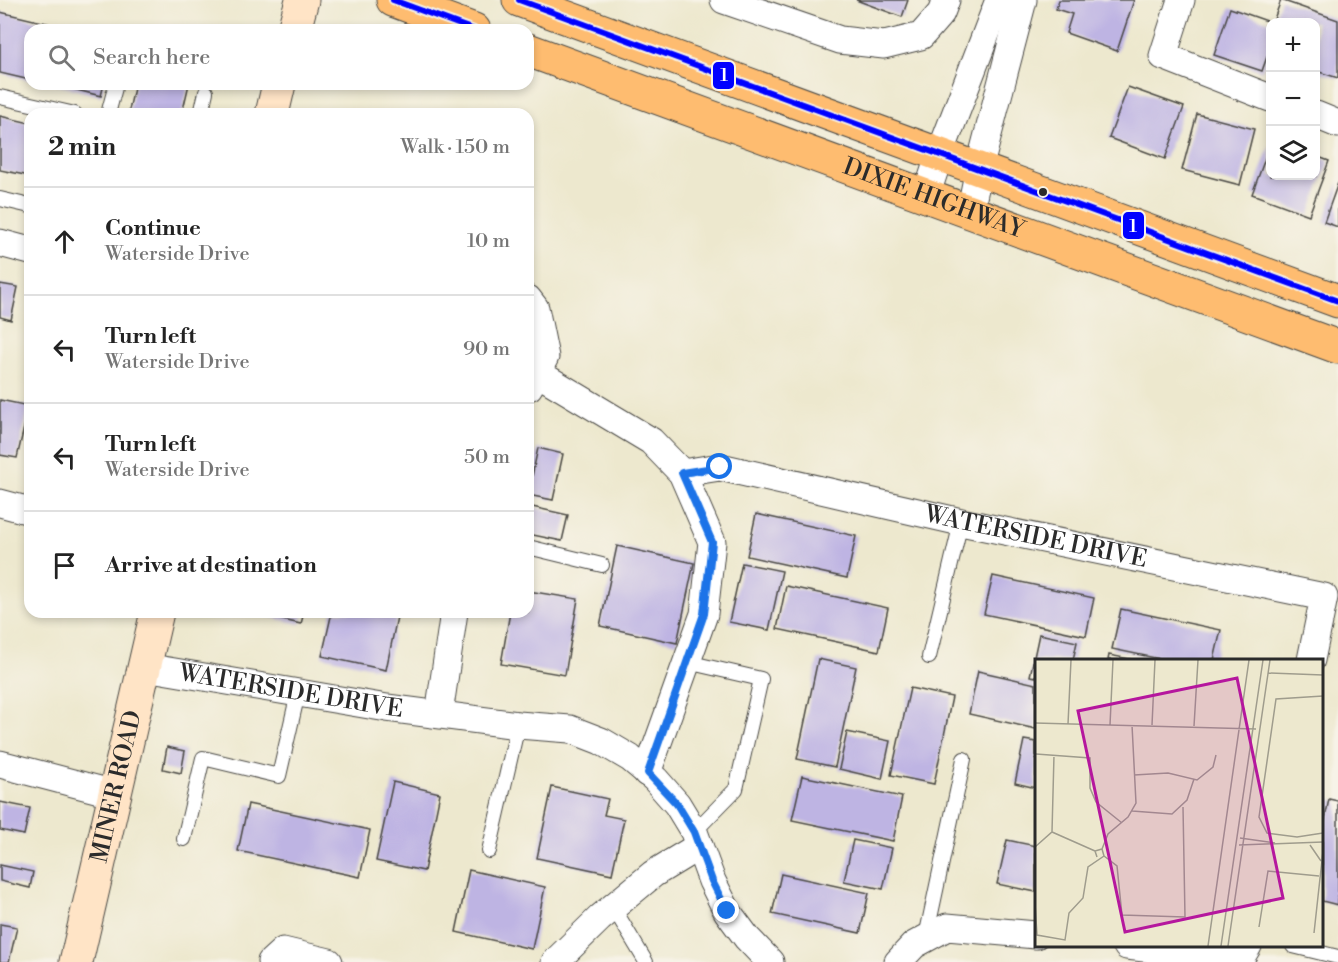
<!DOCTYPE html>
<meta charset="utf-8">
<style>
:root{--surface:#fff;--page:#f6f6f6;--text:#222;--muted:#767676;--line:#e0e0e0}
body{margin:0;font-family:"Libre Bodoni",serif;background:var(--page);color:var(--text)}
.controls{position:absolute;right:18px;top:18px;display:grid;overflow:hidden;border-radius:12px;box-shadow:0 3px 9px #0003}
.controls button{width:54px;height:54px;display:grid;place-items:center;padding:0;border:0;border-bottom:2px solid var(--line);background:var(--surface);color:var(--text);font:30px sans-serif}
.stop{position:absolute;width:18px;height:18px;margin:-14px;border:4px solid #1a73e8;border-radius:50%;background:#fff}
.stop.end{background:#1a73e8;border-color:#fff;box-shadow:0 2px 6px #0008}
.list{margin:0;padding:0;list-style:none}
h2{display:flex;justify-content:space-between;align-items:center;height:78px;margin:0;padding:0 24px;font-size:26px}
h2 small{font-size:20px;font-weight:400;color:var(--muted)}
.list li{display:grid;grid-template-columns:39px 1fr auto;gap:18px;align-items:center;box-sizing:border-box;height:108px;padding:0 24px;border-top:2px solid var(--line)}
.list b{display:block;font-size:22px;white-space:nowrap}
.list p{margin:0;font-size:20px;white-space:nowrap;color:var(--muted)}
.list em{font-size:20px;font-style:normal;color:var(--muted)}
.icon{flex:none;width:33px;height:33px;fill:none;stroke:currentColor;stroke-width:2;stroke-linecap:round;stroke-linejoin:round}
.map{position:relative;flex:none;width:1338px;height:962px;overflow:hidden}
.search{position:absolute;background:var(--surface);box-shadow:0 3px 9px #0003;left:24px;top:24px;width:510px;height:66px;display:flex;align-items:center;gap:15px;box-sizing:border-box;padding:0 21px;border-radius:18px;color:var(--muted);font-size:22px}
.panel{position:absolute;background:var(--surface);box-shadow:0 3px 9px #0003;left:24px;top:108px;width:510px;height:510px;border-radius:18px}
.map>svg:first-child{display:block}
</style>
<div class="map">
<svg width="1338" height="962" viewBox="0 0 1338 962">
<rect width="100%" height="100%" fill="#f7f3e8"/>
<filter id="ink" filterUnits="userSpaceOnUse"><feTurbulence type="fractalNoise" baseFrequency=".0167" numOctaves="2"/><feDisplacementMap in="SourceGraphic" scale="12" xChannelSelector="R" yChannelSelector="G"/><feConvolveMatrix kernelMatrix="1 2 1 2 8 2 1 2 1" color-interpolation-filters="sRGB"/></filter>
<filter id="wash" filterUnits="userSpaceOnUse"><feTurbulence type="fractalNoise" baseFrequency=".008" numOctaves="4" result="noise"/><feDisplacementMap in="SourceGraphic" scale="24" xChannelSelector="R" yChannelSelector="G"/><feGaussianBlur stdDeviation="1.35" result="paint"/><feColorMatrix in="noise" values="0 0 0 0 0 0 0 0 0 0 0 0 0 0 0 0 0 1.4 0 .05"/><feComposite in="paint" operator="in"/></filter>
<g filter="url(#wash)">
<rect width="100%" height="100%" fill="#ede8ce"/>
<g id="blocks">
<g fill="#beb4e3">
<path d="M856,0H908L902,17Z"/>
<path d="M1059,0H1134L1117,51L1066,33L1072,14L1056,9Z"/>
<path d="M1281,0L1338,20V78L1316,71V22H1273Z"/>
<path d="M1230,8L1270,22V55L1268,54L1262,71L1214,55Z"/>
<path d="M0,12L72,29V30H30V80L0,73Z"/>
<path d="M53,84H104L101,96Z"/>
<path d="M135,84H189L182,114H128Z"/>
<path d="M1128,87L1184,107L1165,159L1109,138Z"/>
<path d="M1197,114L1254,129L1240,185L1182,170Z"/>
<path d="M0,116L30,123V176L0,170Z"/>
<path d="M1270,145V176H1316V156L1329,161L1309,215L1252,194Z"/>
<path d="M1338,183V227L1324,222Z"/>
<path d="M0,284L18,287L11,320L0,317Z"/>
<path d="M0,400L29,406L17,458L0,455Z"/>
<path d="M538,448L563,454L553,500L528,495Z"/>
<path d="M528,506L568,515L562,541L528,534Z"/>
<path d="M756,514L856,536L847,578L747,556Z"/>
<path d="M617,546L694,563L677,643L600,626Z"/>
<path d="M742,563L782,571L769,630L729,622Z"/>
<path d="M993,576L1094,598L1086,636L984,614Z"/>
<path d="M786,586L888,608L879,651L777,629Z"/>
<path d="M528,591L578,599L565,675L501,664L510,612H528Z"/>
<path d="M1121,609L1221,630L1214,660H1165L1112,649Z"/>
<path d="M247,612H304L301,624Z"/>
<path d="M332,612H398L386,670L322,656Z"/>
<path d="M1039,634L1077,642L1073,660H1036V677L1030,676Z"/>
<path d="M1109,655L1130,659V660H1108Z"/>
<path d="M818,659L856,667L835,767L797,759Z"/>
<path d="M978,671L1036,684V729L969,714Z"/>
<path d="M910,688L952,697L934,784L891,775Z"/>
<path d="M847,732L890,741L882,779L839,769Z"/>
<path d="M1024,740L1036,742V788L1015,783Z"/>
<path d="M167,747L185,751L181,773L163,769Z"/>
<path d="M802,776L902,797L893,841L792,820Z"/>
<path d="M393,782L440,793L424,871L376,861Z"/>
<path d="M552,787L608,799L604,815L624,819L612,874L537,858Z"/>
<path d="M1329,799L1338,801V905L1322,901V833Z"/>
<path d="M0,802L30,808L24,835L0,830Z"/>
<path d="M248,804L370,830L360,877L238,851Z"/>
<path d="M853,840L892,848L883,889L844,881Z"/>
<path d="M1007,840L1036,846V892L997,884Z"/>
<path d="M0,865L33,872L30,888L0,881Z"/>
<path d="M469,870L545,887L532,949L456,932Z"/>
<path d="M781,874L869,893L860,933L772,914Z"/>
<path d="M0,924L17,927L9,962H0Z"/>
</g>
</g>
</g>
<g filter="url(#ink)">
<use href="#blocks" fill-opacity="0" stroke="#484743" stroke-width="1.5"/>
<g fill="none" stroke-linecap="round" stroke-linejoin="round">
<g stroke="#484743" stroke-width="16">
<g id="lane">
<path d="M0,97L75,114"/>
<path d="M108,114L116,84"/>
<path d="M201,114L206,92"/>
<path d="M0,199L30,206"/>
<path d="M528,547L602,565"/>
<path d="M929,657L961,522"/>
<path d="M687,662L761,679L736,789L694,832"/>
<path d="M184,839L203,758L279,776L298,693"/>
<path d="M489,851L518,725"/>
<path d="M613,907L646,962"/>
<path d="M926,937L964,759"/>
<path d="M1293,946L1338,957"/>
</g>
</g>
<g stroke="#484743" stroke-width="29">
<g id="street">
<path d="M724,0L840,40L884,45L921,36L941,13L946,0"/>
<path d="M1181,0L1163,56L1270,98"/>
<path d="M1316,115L1338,124"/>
<path d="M926,196L940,154L999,0"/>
<path d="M970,212L979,169L1023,0"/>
<path d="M0,243L30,251"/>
<path d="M528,299L535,308L545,357L529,387"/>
<path d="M536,372L651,441L682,473L712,542L704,614L647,773"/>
<path id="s1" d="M682,473L720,467L961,522L1324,597L1311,660"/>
<path d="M0,503L30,511"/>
<path id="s2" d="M145,667L387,708L518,725L570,729L601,741L630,758L655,779L677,804L694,832L712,881L727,911L747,938L770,962"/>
<path d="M439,714L454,612"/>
<path d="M0,764L115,794"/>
<path d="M1127,946L1240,959L1248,946"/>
<path d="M271,962L283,951L329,962"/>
<path d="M555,962L600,918L653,874L699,846"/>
<path d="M898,962L914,945L947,927L1036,935"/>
</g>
</g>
<g stroke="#484743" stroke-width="35">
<g id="secondary">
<path d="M294,30L302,0"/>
<path d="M272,114L279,84"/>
<path id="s3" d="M76,962L157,612"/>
</g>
</g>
<g stroke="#484743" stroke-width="35">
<g id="primary">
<path d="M393,0L474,30"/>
<path d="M519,0L1338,301"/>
<path id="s4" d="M528,50L1338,347"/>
</g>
</g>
<use href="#lane" stroke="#fff" stroke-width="14"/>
<use href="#street" stroke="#fff" stroke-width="27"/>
<use href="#secondary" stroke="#ffe4c6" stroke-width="33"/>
<use href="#primary" stroke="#febc70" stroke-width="33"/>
<g stroke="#f7f3e8" stroke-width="10">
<g id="bus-1">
<path d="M393,0L474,30"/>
<path d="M519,0L1338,301"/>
</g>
</g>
<use href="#bus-1" stroke="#00f" stroke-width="6"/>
</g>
</g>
<g fill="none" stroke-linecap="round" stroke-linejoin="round" filter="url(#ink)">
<path stroke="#1a73e8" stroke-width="8" d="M720,467L682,473L712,542L704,614L648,773L677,804L694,832L712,881L727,911"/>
</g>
<circle fill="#2b2b2b" stroke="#f7f3e8" stroke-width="2" cx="1043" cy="192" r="5"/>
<g text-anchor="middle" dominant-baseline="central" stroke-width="6" stroke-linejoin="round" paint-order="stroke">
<g font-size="24" fill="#2b2b2b" stroke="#f7f3e8">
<text stroke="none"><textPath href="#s4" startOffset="432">DIXIE HIGHWAY</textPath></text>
<text stroke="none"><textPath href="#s1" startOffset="362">WATERSIDE DRIVE</textPath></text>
<text stroke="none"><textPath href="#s2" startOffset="148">WATERSIDE DRIVE</textPath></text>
<text stroke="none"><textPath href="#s3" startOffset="180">MINER ROAD</textPath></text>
</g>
</g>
<g transform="translate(1035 659)">
<rect width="288" height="288" fill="#ede8ce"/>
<path fill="none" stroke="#9f9c8d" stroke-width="1.5" d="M233,14L288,16M288,37L241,40L224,158L232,174L262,178L288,174M0,64L221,70M33,65L36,1M75,66L78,1M117,66L120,1M159,67L163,1M1,95L55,99V129L61,143L87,164M99,116L133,114L162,121L178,108L181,96M97,152L137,155L152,141L159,120M17,173L19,96M205,179L240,184M204,186L288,183M275,186L286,202M0,188L17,173L60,192M67,190L73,175L93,158L101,144L97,66M69,197L82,207L87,256L150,258L148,148M0,244L2,276L30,281L34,254L48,239L53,208L69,197L67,190L60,192L62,198M224,268L233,212L284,217M279,274L288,192M173,287L214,1M186,287L228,1M193,287L235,1"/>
<path fill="#b5179e" fill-opacity="0.15" stroke="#b5179e" stroke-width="3" d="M202,19L248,239L90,273L43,52Z"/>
<rect width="288" height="288" fill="none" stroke="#2b2b2b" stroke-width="3"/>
</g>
<g stroke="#f7f3e8" stroke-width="2">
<rect x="712" y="61" width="23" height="29" rx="6" fill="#00f"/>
<rect x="1122" y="211" width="23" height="29" rx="6" fill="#00f"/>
</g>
<g font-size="16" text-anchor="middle" font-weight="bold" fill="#fff">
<text x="724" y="81">1</text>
<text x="1133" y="232">1</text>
</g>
</svg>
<div class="controls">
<button>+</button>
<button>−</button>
<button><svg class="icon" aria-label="layers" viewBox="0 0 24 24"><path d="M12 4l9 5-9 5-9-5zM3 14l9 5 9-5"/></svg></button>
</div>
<div class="stop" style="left:720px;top:467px"></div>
<div class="stop end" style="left:727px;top:911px"></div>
<div class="search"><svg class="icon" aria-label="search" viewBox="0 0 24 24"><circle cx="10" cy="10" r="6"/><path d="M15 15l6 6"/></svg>Search here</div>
<section class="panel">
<h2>2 min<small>Walk · 150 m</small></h2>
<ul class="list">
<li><svg class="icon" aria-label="ahead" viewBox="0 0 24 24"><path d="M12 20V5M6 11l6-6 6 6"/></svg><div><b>Continue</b><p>Waterside Drive</p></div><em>10 m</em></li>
<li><svg class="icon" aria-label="left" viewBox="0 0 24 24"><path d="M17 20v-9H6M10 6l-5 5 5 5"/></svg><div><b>Turn left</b><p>Waterside Drive</p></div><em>90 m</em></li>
<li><svg class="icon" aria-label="left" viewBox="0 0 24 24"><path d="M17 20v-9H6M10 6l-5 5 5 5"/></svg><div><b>Turn left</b><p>Waterside Drive</p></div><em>50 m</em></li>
<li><svg class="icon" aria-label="arrive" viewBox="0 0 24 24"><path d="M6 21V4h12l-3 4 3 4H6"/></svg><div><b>Arrive at destination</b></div></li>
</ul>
</section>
</div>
